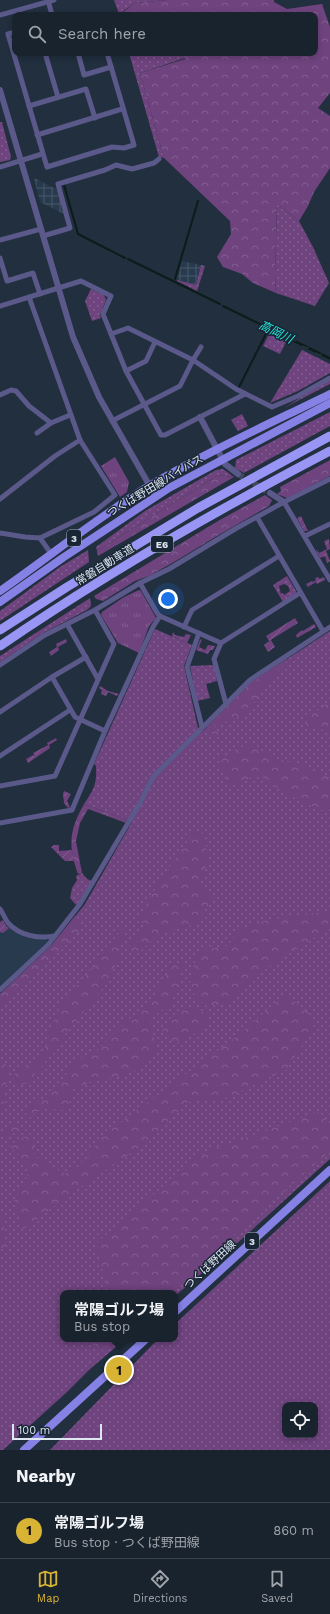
<!DOCTYPE html>
<meta charset="utf-8">
<style>
:root{--surface:#19232e;--page:#222b36;--text:#f1f3f6;--muted:#9fa4aa;--line:#37404a;--accent:#d9b434}
body{margin:0;font-family:"Work Sans","Noto Sans JP",sans-serif;background:var(--page);color:var(--text)}
.controls{position:absolute;right:12px;bottom:12px;display:grid;overflow:hidden;border-radius:8px;box-shadow:0 2px 6px #0003}
.controls button{width:36px;height:36px;display:grid;place-items:center;padding:0;border:0;border-bottom:1px solid var(--line);background:var(--surface);color:var(--text);font:20px sans-serif}
.scale{position:absolute;left:12px;bottom:10px;width:90px;box-sizing:border-box;padding-left:4px;border:2px solid #dee7f1;border-top:0;font-size:11px;line-height:14px;white-space:nowrap;color:#dee7f1;-webkit-text-stroke:3px #182534;paint-order:stroke}
.you{position:absolute;left:168px;top:599px;width:14px;height:14px;margin:-10px;border:3px solid #fff;border-radius:50%;background:#1a73e8;box-shadow:0 0 0 6px #1a73e833}
.badge{display:grid;place-items:center;width:26px;height:26px;border-radius:50%;background:var(--accent);color:#111;font-size:13px;font-weight:700}
.pin{position:absolute;translate:-50% -50%;border:2px solid #fff;box-shadow:0 1px 4px #0006}
.popup{position:absolute;left:60px;top:1290px;width:118px;height:52px;box-sizing:border-box;display:grid;place-content:center;border-radius:8px;background:var(--surface);filter:drop-shadow(0 1px 3px #0005);font-size:13px;white-space:nowrap;color:var(--muted)}
.popup b{font-size:15px;color:var(--text)}
.popup::after{content:'';position:absolute;left:50%;top:100%;margin-left:-8px;border:8px solid transparent;border-top-color:var(--surface)}
.list{margin:0;padding:0;list-style:none}
h2{display:flex;justify-content:space-between;align-items:center;height:52px;margin:0;padding:0 16px;font-size:17px}
h2 small{font-size:13px;font-weight:400;color:var(--muted)}
.list li{display:grid;grid-template-columns:26px 1fr auto;gap:12px;align-items:center;box-sizing:border-box;height:56px;padding:0 16px;border-top:1px solid var(--line)}
.list b{display:block;font-size:15px;white-space:nowrap}
.list p{margin:0;font-size:13px;white-space:nowrap;color:var(--muted)}
.list em{font-size:13px;font-style:normal;color:var(--muted)}
.icon{flex:none;width:22px;height:22px;fill:none;stroke:currentColor;stroke-width:2;stroke-linecap:round;stroke-linejoin:round}
.map{position:relative;flex:none;width:330px;height:1450px;overflow:hidden}
.search{position:absolute;background:var(--surface);box-shadow:0 2px 6px #0003;left:12px;right:12px;top:12px;height:44px;display:flex;align-items:center;gap:10px;box-sizing:border-box;padding:0 14px;border-radius:8px;color:var(--muted);font-size:15px}
.sheet{height:108px;background:var(--surface)}
nav{display:flex;justify-content:space-around;align-items:center;box-sizing:border-box;height:56px;border-top:1px solid var(--line);background:var(--surface);font-size:11px;color:var(--muted)}
nav a{display:grid;justify-items:center;gap:2px}
nav .on{color:var(--accent)}
.map>svg:first-child{display:block}
</style>
<div class="map">
<svg width="330" height="1450" viewBox="0 0 330 1450">
<defs>
<pattern id="industrial-grid" width="8" height="8" patternUnits="userSpaceOnUse"><rect width="8" height="8" fill="#283b4e"/><path d="M0 4h8M4 0v8" fill="none" stroke="#475768"/></pattern>
<pattern id="grass-dots" width="8" height="8" patternUnits="userSpaceOnUse"><rect width="8" height="8" fill="#6e437e"/><path d="M2 2h.1M6 6h.1" fill="none" stroke="#825e91" stroke-width="1.8" stroke-linecap="round"/></pattern>
<pattern id="forest-crowns" width="20" height="18" patternUnits="userSpaceOnUse"><rect width="20" height="18" fill="#6e437e"/><path d="M2 6a3 3 0 1 1 6 0M12 15a3 3 0 1 1 6 0" fill="none" stroke="#825e91"/></pattern>
<pattern id="park-tufts" width="24" height="20" patternUnits="userSpaceOnUse"><rect width="24" height="20" fill="#6e437e"/><path d="M3 7l-1-3M5 7V3M7 7l1-3M15 17l-1-3M17 17v-4M19 17l1-3" fill="none" stroke="#825e91"/></pattern>
<pattern id="garden-furrows" width="10" height="10" patternUnits="userSpaceOnUse"><rect width="10" height="10" fill="#6e437e"/><path d="M-1 1l2-2M0 10L10 0M9 11l2-2" fill="none" stroke="#825e91"/></pattern>
<pattern id="water-ripples" width="26" height="14" patternUnits="userSpaceOnUse"><rect width="26" height="14" fill="#0c1c1b"/><path d="M2 4q2-2 4 0t4 0M15 11q2-2 4 0t4 0" fill="none" stroke="#2f3d3d"/></pattern>
</defs>
<rect width="100%" height="100%" fill="#212f3e"/>
<path fill="#283b4e" d="M3,920L6,926L23,936L31,939H46L48,943L0,987V922Z"/>
<g fill="url(#industrial-grid)">
<path d="M34,178L58,190L64,214L40,202Z"/>
<path d="M182,261L201,265L196,285L177,280Z"/>
</g>
<g fill="url(#grass-dots)" fill-rule="evenodd">
<path d="M114,0H168L135,3L119,14Z"/>
<path d="M129,53H183L185,58L140,73L164,158L159,157Z"/>
<path d="M0,122H2L11,157L10,160L0,162Z"/>
<path d="M277,204L299,221L313,247L329,283L315,306L276,293L275,275Z"/>
<path d="M201,265L205,266L197,291L177,281V280L196,285Z"/>
<path d="M91,289L104,295L106,300L100,315L101,318L92,321L85,301Z"/>
<path d="M269,334L286,342L280,354L263,346Z"/>
<path d="M302,350L330,364V373L298,391L270,403Z"/>
<path d="M330,379V384L284,408Z"/>
<path d="M330,412V426L244,473L235,468L236,460Z"/>
<path d="M242,414L248,426L238,431L231,420Z"/>
<path d="M223,469L234,477L218,475L97,551L96,547L145,511L216,470Z"/>
<path d="M88,550L89,562L0,621V611L60,567Z"/>
<path d="M287,576L296,591V594L283,602L273,585ZM284,584L288,586L290,591L284,595L283,593L281,594L279,586Z"/>
<path d="M90,598L91,606L87,610L45,632L0,662V656Z"/>
<path d="M155,629L192,645L184,666L198,728L203,731L250,683L330,631V1159L242,1239L175,1296V1293H63V1339H125L89,1370L67,1392L3,1450H0V994L51,946L85,904L132,822L84,804C94,789 97,784 96,766L94,764Z"/>
<path d="M214,665L217,681L206,684L210,698L197,701L190,666Z"/>
<path d="M82,873L87,879L92,881L81,900L76,905L70,898L72,888L77,880L76,876Z"/>
<path d="M330,1181V1450H50L158,1339H175V1324ZM285,1405H315V1435H285Z"/>
</g>
<g fill="url(#forest-crowns)">
<path d="M168,0H274V2L287,9L322,4L330,27V93L318,108L330,116V168L314,192L308,206L299,221L277,204L275,275L276,293L253,283L242,274L223,267L217,257L231,234L230,221L164,158L140,73L185,59L183,53H315V15H119L135,3Z"/>
<path d="M330,460V476L287,498L277,494L281,491L280,487Z"/>
<path d="M218,475L234,477L98,556L97,551Z"/>
<path d="M265,495L272,500L269,506L217,536L174,562L151,575L135,581L103,601L96,599L94,596L218,521Z"/>
<path d="M286,659L288,660L262,688L246,717C233,716 229,723 216,723L213,728L220,735L216,739L207,727L250,683Z"/>
<path d="M327,703H330V731L304,727L309,717Z"/>
<path d="M248,744L278,759L297,763L330,778V809L327,812C303,804 282,792 261,776L252,777L230,787L221,768L220,756L228,758L236,749Z"/>
<path d="M84,804L127,820L126,823L88,809L80,823L76,841L82,873L78,874C68,845 69,831 84,804Z"/>
<path d="M202,831L205,841L208,861L199,886L212,899L196,924L174,930L160,933L135,956L128,948L145,925L138,919L159,882L194,832Z"/>
<path d="M330,911V926L323,932L267,968L225,1004L207,1006L196,998L190,983L197,951L227,946L241,929L267,920Z"/>
<path d="M75,916L85,924C71,940 57,955 41,969C27,981 14,991 2,1005L0,1003V994L51,946Z"/>
<path d="M124,927L125,935L118,945L119,959L105,986L66,1033L42,1067L29,1081L18,1087L13,1077C19,1068 25,1065 36,1064L48,1044L49,1032L63,1000L83,980L110,944Z"/>
<path d="M184,962L172,1002L150,1020L157,1053L132,1072L108,1079L90,1082L72,1090L70,1100L65,1110H53L44,1105L28,1119L26,1116L28,1107L43,1099L59,1085L75,1061L97,1051L126,1021L143,1011L154,996L173,964Z"/>
<path d="M285,994L308,1012L314,1027L286,1070L223,1099L188,1102L140,1147L66,1197L23,1230L14,1201L26,1179L30,1167L9,1145L30,1134L35,1156L65,1174L87,1158L101,1137L240,1034Z"/>
<path d="M186,1006L208,1014L209,1020L204,1029L174,1044L162,1031L172,1016Z"/>
<path d="M0,1058L9,1070L3,1099L4,1105L0,1110Z"/>
<path d="M319,1112L330,1125V1151L167,1293H114L107,1286L95,1244L204,1152Z"/>
<path d="M23,1121L19,1129L3,1137L7,1127Z"/>
<path d="M0,1205L4,1226L5,1248L0,1250Z"/>
<path d="M91,1339H115L97,1354Z"/>
</g>
<g fill="url(#park-tufts)">
<path d="M115,457L129,482L127,492L120,497L101,466Z"/>
<path d="M139,590L141,591L156,618L149,626L139,653L118,643L101,615L102,612L124,597Z"/>
</g>
<g fill="url(#garden-furrows)">
<path d="M301,516L308,531H304L297,518Z"/>
<path d="M329,539L330,549L326,551L330,561L327,563L325,556L320,558L316,550H317L319,553L327,549L324,541Z"/>
<path d="M318,577L320,579L324,577L325,580L317,584L316,582L308,587L306,584L312,581L313,582L316,580L315,578Z"/>
<path d="M295,618L298,623L269,641L266,636Z"/>
<path d="M314,624L316,627L297,638L296,635L302,630L303,631Z"/>
<path d="M173,632L175,635L184,637L186,634L191,635L187,643L172,636Z"/>
<path d="M66,639L67,642L58,647L59,650L51,656L49,652L57,647L56,644Z"/>
<path d="M202,639L199,647L205,650L208,645L215,646L213,650H210L208,654L196,650L200,640Z"/>
<path d="M271,640L275,647L268,652L264,645Z"/>
<path d="M100,686L108,691L119,694L117,696L108,692L106,696L101,694L102,690L99,688Z"/>
<path d="M56,738L57,740L49,745L50,748L28,763L26,759L33,755L35,757L33,753L48,745L47,743Z"/>
<path d="M64,791L71,794L67,801L70,807L68,808L64,803L63,794Z"/>
<path d="M54,845H59V851L72,850L74,861H65L51,847Z"/>
<path d="M3,920L6,926L9,928L3,933L0,932V922Z"/>
</g>
<path fill="url(#water-ripples)" d="M271,328L330,357V360L269,330Z"/>
<g fill="none" stroke-linecap="round" stroke-linejoin="round">
<g stroke="#0c1c1b" stroke-width="2">
<path d="M64,185L78,234L125,258"/>
<path d="M128,259L220,304"/>
<path d="M175,279L198,201"/>
<path d="M223,306L272,330"/>
<path d="M239,387L269,328"/>
</g>
<path stroke="#3d4b59" stroke-width="6" stroke-dasharray="6 3" stroke-linecap="butt" d="M238,474L270,493"/>
<g stroke="#5a598a" stroke-width="5">
<path d="M48,0L52,15"/>
<path d="M0,15L54,0"/>
<path d="M15,32L8,34L47,167L112,147L124,148L134,145L107,53"/>
<path d="M45,53L58,97"/>
<path d="M78,53L84,75L111,67"/>
<path d="M29,106L86,89L95,118"/>
<path d="M37,135L122,109"/>
<path d="M0,167L42,154"/>
<path d="M43,236L70,228L58,184L105,170L116,165L132,169L154,163L159,159"/>
<path d="M0,240L41,229"/>
<path d="M0,258L7,281L33,273L40,294"/>
<path d="M0,306L81,281L111,296L103,314L126,371L161,435H165L245,394"/>
<path d="M111,334L128,328L193,360L180,386L112,421"/>
<path d="M201,347L193,360L236,389L272,407L298,396L330,378"/>
<path d="M126,371L146,361L155,342"/>
<path d="M0,395L11,390L16,391L29,406L51,423L70,415"/>
<path d="M37,433L51,423"/>
<path d="M0,499L55,456L80,440"/>
<path d="M284,502L330,580"/>
<path d="M257,517L323,631"/>
<path d="M0,533L25,537L40,538L94,512L115,495L80,440L29,297"/>
<path d="M305,536L330,524"/>
<path d="M40,538L52,555"/>
<path d="M140,583L157,613L160,616L221,643L300,593"/>
<path d="M67,624L98,679"/>
<path d="M184,627L192,610L279,556"/>
<path d="M199,633L187,667L202,727"/>
<path d="M221,643L214,659L226,704"/>
<path d="M0,665L45,635L95,610L140,583L169,569L235,529L284,502L330,479"/>
<path d="M52,677L75,717L105,731"/>
<path d="M0,712L52,677L86,657"/>
<path d="M0,756L70,710"/>
<path d="M0,786L55,776L114,644L95,610"/>
<path d="M0,823L72,810L105,731L153,627L160,616"/>
<path d="M0,909C3,913 5,919 8,923C20,936 39,939 55,936"/>
<path d="M0,990L48,945L80,904L140,803L153,777L250,680L330,627"/>
</g>
<g stroke="#5a598a" stroke-width="6">
<path d="M0,90L73,337L99,397L156,497"/>
<path d="M200,417L225,464L238,474"/>
<path d="M270,493L284,502"/>
</g>
<g stroke="#8681e5" stroke-width="8">
<path d="M0,591C49,557 98,517 149,486C207,452 269,424 330,394"/>
<path d="M0,602L64,557L169,488L330,403"/>
<path d="M175,1312L330,1170"/>
<path d="M24,1450L146,1339"/>
</g>
<g stroke="#9995f5" stroke-width="9">
<path d="M0,630L67,587L198,508L330,436"/>
<path d="M0,646C105,574 217,510 330,451"/>
</g>
</g>
<g text-anchor="middle" dominant-baseline="central" stroke-width="3" stroke-linejoin="round" paint-order="stroke">
<g fill="#182534" stroke="#a3adb8" stroke-width="1">
<rect x="67" y="530" width="14" height="16" rx="3"/>
<rect x="151" y="536" width="22" height="16" rx="3"/>
<rect x="245" y="1233" width="14" height="16" rx="3"/>
</g>
<g font-size="10" font-weight="bold" fill="#dee7f1">
<text x="74" y="538">3</text>
<text x="162" y="544">E6</text>
<text x="252" y="1241">3</text>
</g>
<g font-size="11" fill="#dee7f1" stroke="#182534">
<text transform="translate(155 486) rotate(-31)">つくば野田線バイパス</text>
<text transform="translate(105 565) rotate(-32)">常磐自動車道</text>
<text transform="translate(210 1265) rotate(-43)">つくば野田線</text>
</g>
<g font-size="12" font-style="italic" fill="#24e8dc" stroke="#182534">
<text transform="translate(276 332) rotate(26)">高岡川</text>
</g>
</g>
</svg>
<div class="controls">
<button><svg class="icon" aria-label="locate" viewBox="0 0 24 24"><circle cx="12" cy="12" r="6"/><path d="M12 2v4M12 18v4M2 12h4M18 12h4"/></svg></button>
</div>
<div class="scale">100 m</div>
<div class="you"></div>
<div class="pin badge" style="left:119px;top:1370px">1</div>
<div class="popup"><b>常陽ゴルフ場</b>Bus stop</div>
<div class="search"><svg class="icon" aria-label="search" viewBox="0 0 24 24"><circle cx="10" cy="10" r="6"/><path d="M15 15l6 6"/></svg>Search here</div>
</div>
<section class="sheet">
<h2>Nearby<small></small></h2>
<ul class="list">
<li><span class="badge">1</span><div><b>常陽ゴルフ場</b><p>Bus stop · つくば野田線</p></div><em>860 m</em></li>
</ul>
</section>
<nav>
<a class="on"><svg class="icon" aria-label="map" viewBox="0 0 24 24"><path d="M3 6l6-2 6 2 6-2v14l-6 2-6-2-6 2zM9 4v14M15 6v14"/></svg>Map</a>
<a><svg class="icon" aria-label="directions" viewBox="0 0 24 24"><path d="M12 3l9 9-9 9-9-9zM9 14v-3h6M13 9l2 2-2 2"/></svg>Directions</a>
<a><svg class="icon" aria-label="saved" viewBox="0 0 24 24"><path d="M7 4h10v16l-5-4-5 4z"/></svg>Saved</a>
</nav>
